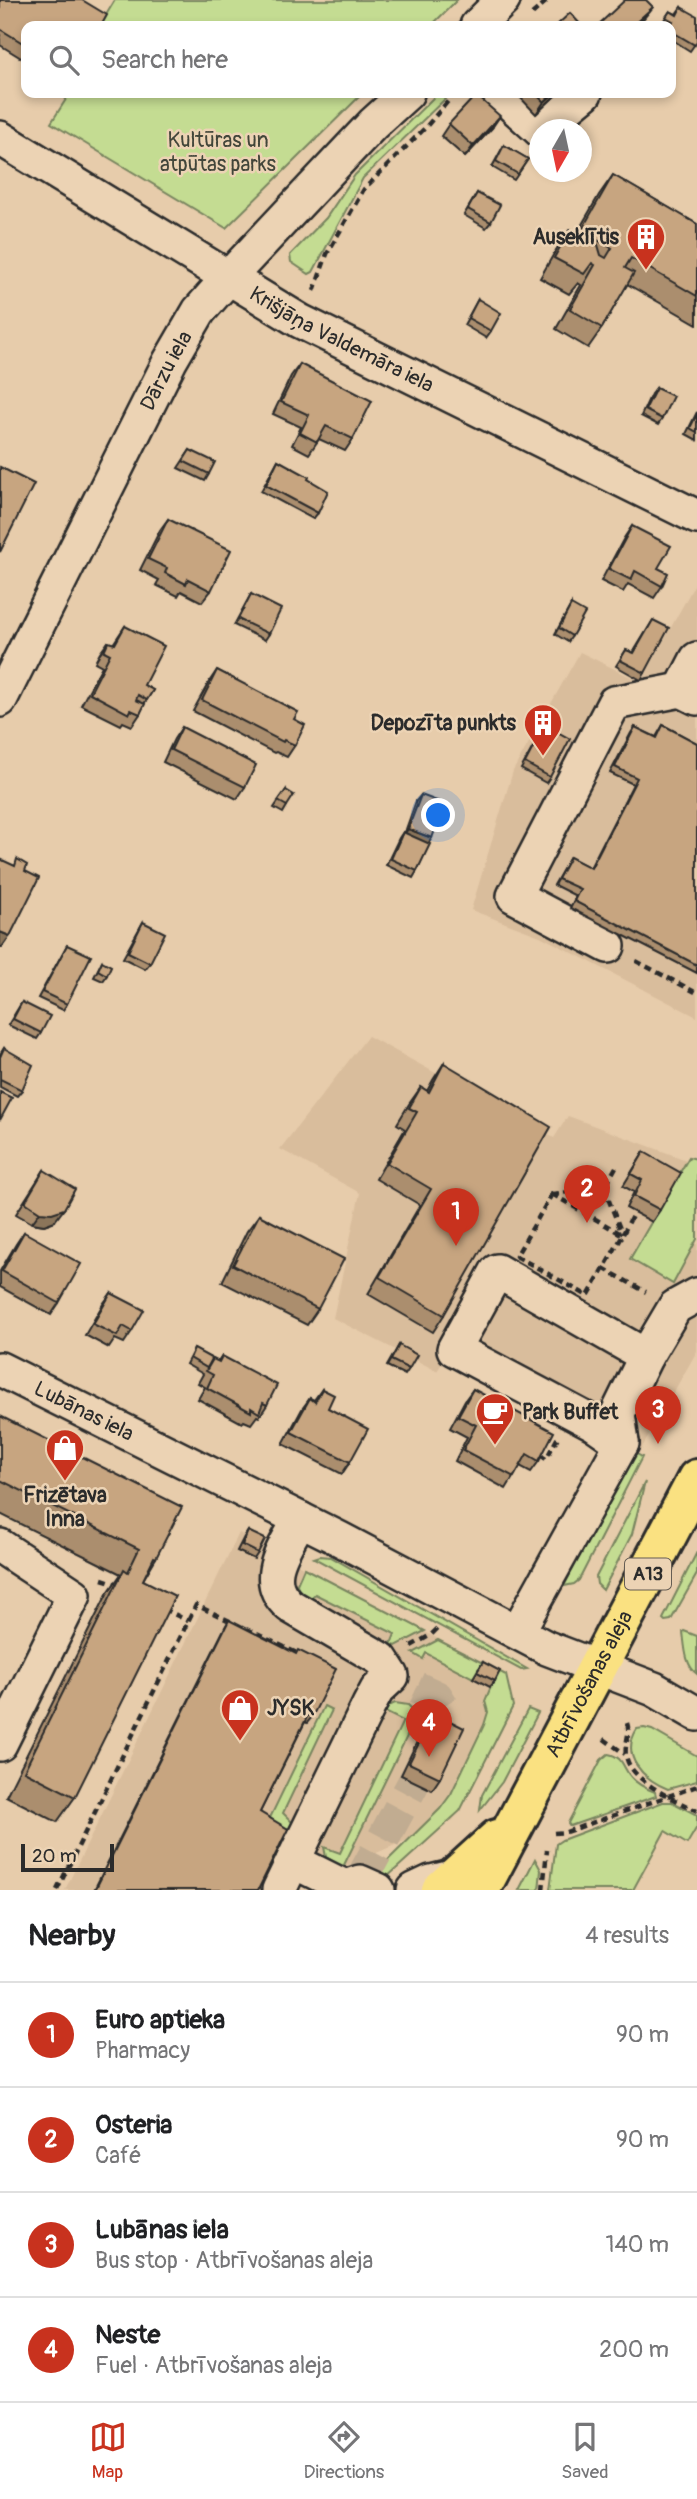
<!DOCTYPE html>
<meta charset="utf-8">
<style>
:root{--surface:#fff;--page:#f2f2f2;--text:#202124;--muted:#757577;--line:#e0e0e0;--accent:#c8321e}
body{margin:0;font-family:Pangolin,sans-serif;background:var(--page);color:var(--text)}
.compass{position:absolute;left:529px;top:119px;width:63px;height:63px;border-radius:50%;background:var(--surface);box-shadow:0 4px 10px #0003;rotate:189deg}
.scale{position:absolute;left:21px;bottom:18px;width:93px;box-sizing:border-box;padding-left:7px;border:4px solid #2b2b2b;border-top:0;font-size:19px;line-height:24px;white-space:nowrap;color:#2b2b2b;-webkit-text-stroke:5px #ecd3b4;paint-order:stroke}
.you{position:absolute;left:439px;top:816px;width:24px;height:24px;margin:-18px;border:5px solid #fff;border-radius:50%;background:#1a73e8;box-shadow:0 0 0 10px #1a73e833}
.badge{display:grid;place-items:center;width:46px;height:46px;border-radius:50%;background:var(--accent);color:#fff;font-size:23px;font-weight:700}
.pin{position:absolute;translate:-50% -58px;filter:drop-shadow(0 2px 4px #0008)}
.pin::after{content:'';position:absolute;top:37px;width:24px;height:21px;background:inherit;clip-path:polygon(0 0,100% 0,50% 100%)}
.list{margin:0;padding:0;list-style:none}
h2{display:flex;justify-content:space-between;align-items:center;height:91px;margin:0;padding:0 28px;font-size:30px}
h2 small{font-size:23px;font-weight:400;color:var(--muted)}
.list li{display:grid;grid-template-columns:46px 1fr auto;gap:21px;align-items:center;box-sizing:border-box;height:105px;padding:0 28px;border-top:2px solid var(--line)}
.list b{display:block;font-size:26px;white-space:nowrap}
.list p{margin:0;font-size:23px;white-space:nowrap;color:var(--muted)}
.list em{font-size:23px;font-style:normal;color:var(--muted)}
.icon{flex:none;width:38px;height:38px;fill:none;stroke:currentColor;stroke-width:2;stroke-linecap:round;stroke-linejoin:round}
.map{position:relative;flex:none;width:697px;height:1890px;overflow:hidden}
.search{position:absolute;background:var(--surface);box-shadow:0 4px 10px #0003;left:21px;right:21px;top:21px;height:77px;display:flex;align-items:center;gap:18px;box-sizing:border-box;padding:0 24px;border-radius:14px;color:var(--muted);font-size:26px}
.sheet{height:511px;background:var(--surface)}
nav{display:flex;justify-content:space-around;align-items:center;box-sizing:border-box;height:98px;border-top:2px solid var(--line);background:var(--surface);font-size:19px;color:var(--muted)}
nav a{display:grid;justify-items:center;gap:4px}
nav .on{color:var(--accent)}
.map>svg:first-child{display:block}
</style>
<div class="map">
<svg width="697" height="1890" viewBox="0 0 697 1890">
<rect width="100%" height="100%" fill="#e7ccab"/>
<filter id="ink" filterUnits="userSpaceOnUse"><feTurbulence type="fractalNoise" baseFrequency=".0143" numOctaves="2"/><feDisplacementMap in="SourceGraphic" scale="14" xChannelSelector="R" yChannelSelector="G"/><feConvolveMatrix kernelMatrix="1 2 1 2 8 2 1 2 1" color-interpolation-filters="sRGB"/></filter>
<g filter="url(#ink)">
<g fill="#d9bd9c">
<path d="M697,580V1017L540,936L471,910L513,771L580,652L641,682Z"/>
<path d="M368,1036L554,1138L568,1116L697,1164V1351L639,1453L445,1359L437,1371L333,1318L360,1193L280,1149Z"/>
<path d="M239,1533L506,1675L513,1706L460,1811L452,1821L303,1884L299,1890H65Z"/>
</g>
<g fill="#c4dc92" stroke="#78845e" stroke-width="2">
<path d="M115,0H457L431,26H101L100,25Z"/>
<path d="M70,93H363L226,228L51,123Z"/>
<path d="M438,93H443L447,97L363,178L313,272L309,274L291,262L290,255L326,218L355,175Z"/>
<path d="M689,1157L697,1159V1239L673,1284L630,1259Z"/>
<path d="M633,1452L642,1457L579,1580L574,1584L564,1586Z"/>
<path d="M645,1482L632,1534L603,1590L597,1584L596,1577Z"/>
<path d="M697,1552V1574L671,1620L665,1621L663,1619Z"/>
<path d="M320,1556L331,1557L527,1669L521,1670L314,1558Z"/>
<path d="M304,1568L425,1631L396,1646L391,1644L395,1634L315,1594L309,1600L300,1595L297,1584Z"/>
<path d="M684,1631L697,1636V1674C685,1665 685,1647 683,1632Z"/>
<path d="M438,1640L506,1675L513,1706L460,1811L386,1878L382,1873L383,1865L440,1809L451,1794L484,1725L488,1712L485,1701L495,1677L478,1669L473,1678L426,1653L423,1659L413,1653Z"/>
<path d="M395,1703L408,1705L413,1710L412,1726L343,1867L326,1857L324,1847L340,1853L403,1721L385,1712L389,1706Z"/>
<path d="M324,1706L332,1710L283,1813L293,1823L289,1828L282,1830L268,1822Z"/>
<path d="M528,1709L538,1713L502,1782L480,1810L482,1795Z"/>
<path d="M644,1728L652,1730L697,1756V1781L668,1789C643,1779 620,1756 637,1729Z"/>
<path d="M608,1754C624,1757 622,1767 631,1777C637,1784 647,1789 655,1792L656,1796L570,1826L568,1823L601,1760Z"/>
<path d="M663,1802H672L697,1815V1827L687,1844L665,1831L633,1890H550L556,1844L562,1840Z"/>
<path d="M535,1859L541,1870L539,1890H519Z"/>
</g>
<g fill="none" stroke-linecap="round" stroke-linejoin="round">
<path stroke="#c1ac91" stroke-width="33" stroke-dasharray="33 17" stroke-linecap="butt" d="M360,1882L449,1717L437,1697L392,1676"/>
<g stroke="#2b2b2b" stroke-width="38">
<g id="minor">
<path d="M477,26L503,0"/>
<path d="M499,93L540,130"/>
<path d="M540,130L585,93"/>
<path id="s1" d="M0,138L300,321L697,517"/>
<path d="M697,659L681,690L697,698"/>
<path id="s2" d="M0,700L170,361L199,311L229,277L373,124L407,93"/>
<path d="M608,946L514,896L614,703L681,690"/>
<path id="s3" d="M0,1369L340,1539L547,1648L654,1689L697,1714"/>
<path d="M622,1443L595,1424L454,1349L497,1271L646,1356"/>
<path d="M300,1519C285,1548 259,1579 290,1606L381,1659L392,1676L377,1690L369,1705L293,1861L345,1887L360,1882L378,1890"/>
<path d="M0,1546L74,1595L0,1744"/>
<path d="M518,1631L622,1443L618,1413L646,1356L675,1307L697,1295"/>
<path d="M279,1890L293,1861"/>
<path d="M414,1890L431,1882L456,1876"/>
</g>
</g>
<g stroke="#2b2b2b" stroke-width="44">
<g id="major">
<path d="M441,1890L497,1839"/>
<path id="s4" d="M480,1890L697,1479"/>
</g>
</g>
<g stroke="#2b2b2b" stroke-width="4.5" stroke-dasharray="7 5" stroke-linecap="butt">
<path d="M532,14L548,0"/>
<path d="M314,291L327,254L364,189L425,128L455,93"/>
<path d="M636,961L697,993"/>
<path d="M616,1167L604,1188L622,1234"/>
<path d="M552,1194L623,1235L588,1296L516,1256Z"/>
<path d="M552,1194L604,1188"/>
<path d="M623,1234L634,1212"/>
<path d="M603,1268L646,1292"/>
<path d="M540,1455L546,1459L558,1437"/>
<path d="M102,1579L117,1584"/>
<path d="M164,1609L188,1621"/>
<path d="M246,1629L301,1655"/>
<path d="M411,1646L431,1635L437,1629"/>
<path d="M627,1723C631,1734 624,1744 626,1755C629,1781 676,1800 697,1811"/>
<path d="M604,1739L625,1754"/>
<path d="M554,1833L566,1832L697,1786"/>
<path d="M57,1890L196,1605L232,1622"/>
<path d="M543,1890L547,1850"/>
</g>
<use href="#minor" stroke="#ecd3b4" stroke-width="33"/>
<use href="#major" stroke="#fae181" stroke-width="38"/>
</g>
<g fill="#ab8e6e" stroke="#2b2b2b" stroke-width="2">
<path d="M0,0L26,26V61L0,45Z"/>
<path d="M681,7L697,41L690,51L671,39V26H667L662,23L670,11L676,14Z"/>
<path d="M516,93H558L536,114Z"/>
<path d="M449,124L492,128L465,157L441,136Z"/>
<path d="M504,145L528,159L514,180L492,167Z"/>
<path d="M613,175L697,224V324L627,284L602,328L588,348L556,329L581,285L578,283L569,294L540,278L556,250L570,229L577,233L599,195Z"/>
<path d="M477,193L491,222L486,228L464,215Z"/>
<path d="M478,299L491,331L486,338L464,325Z"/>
<path d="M300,364L353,439L345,451L319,439L309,454L292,445L301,427L273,414L291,376Z"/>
<path d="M656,388L662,419L658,425L641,416L651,394Z"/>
<path d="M697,412V440L686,434Z"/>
<path d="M190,450L209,474L205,481L178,468Z"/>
<path d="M278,460L308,479L318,513L313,519L261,491Z"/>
<path d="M168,519L211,591L202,602L181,591L178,596L156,585L159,580L140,570L160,530Z"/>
<path d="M632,526L662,586L654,598L628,584L623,592L601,581L624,538Z"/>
<path d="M251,594L269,634L265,640L234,625Z"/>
<path d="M571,605L572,636L568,642L555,634Z"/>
<path d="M653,620L645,673L641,680L616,666L626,650L633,653Z"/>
<path d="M125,626L144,685L153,690L144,704L140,714L132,726L123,722L121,725L81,705L102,666L95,662L100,653L108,642L113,644Z"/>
<path d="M217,670L294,719L295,745L287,757L276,752L274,753L193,711L209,682Z"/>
<path d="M545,725L550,777L546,783L521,769Z"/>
<path d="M663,725L697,743V973L570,908L576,896L554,885L570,857L590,868L633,784L610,773L631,733L635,727L656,737Z"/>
<path d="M182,727L245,787L237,799L163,762L174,739Z"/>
<path d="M286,790L287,806L283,813L274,808Z"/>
<path d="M421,795L429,843L417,871L413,878L386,865L399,838L403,832H405L416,801Z"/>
<path d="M143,922L150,963L145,969L123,958Z"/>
<path d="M67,945V1004L63,1010L38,998Z"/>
<path d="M102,961L107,975L103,981L94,977Z"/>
<path d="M22,1002L41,1033L37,1039L8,1025Z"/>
<path d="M4,1048L22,1090L17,1096L0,1087V1054Z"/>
<path d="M444,1063V1315L433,1332L368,1294L420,1205L376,1179L405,1129L397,1124L409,1104L421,1087L427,1091L433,1080Z"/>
<path d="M644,1152L660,1210L652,1222L626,1208L634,1192L623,1186Z"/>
<path d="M44,1170L55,1221L44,1225L32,1223L16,1214Z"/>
<path d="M259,1215L318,1309L307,1325L222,1282L247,1231Z"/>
<path d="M24,1232L59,1303L51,1315L0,1287V1271L16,1244Z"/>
<path d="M111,1293L132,1331L124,1343L115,1339L109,1348L85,1335L103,1304Z"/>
<path d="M399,1345L409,1369L405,1375L387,1366Z"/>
<path d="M194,1349L218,1362L222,1356L267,1405L259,1417L257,1416L251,1424L244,1421L242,1423L198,1399L205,1387L198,1383L203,1374L186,1364Z"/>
<path d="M322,1389L328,1408L350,1462L342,1474L283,1444L302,1409L310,1398L314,1400Z"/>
<path d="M473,1389L539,1461L531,1472L520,1466L506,1489L455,1461L467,1437L450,1428L465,1400Z"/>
<path d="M0,1416L156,1558L143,1580L75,1797L57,1822L6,1796L107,1594L121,1574L0,1514Z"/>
<path d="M248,1531L258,1553L254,1559L237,1551L244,1537Z"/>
<path d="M229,1620L312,1717L307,1723L305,1722L260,1812L258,1890H94L225,1627Z"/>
<path d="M483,1662L495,1681L490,1687L473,1678Z"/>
<path d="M434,1713L440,1778L432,1790L401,1775L425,1725Z"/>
</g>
<g fill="#8b745a" stroke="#2b2b2b" stroke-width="2">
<path d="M653,7L644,18L636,26H632Z"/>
<path d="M554,93H558L536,114L544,102Z"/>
<path d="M500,116L492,128L465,157L473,146Z"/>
<path d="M408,829L432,838L428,844L404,835Z"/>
<path d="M0,932L10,936L2,947H0Z"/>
<path d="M64,1209L55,1221L44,1225L32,1223L40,1212Z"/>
</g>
<g fill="#c7a580" stroke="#2b2b2b" stroke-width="2">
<path d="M0,0H82L107,15L101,26H26V45L0,29Z"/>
<path d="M625,0H646L653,7L632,26H597Z"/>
<path d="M681,7L697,16V41L695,45L671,31V26H670L673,21L666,17L670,11L677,15Z"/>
<path d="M570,13L582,26H556Z"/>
<path d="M535,93H554L544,102Z"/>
<path d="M476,95L500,116L473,146L449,124Z"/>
<path d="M504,145L528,159L518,174L496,161Z"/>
<path d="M613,175L697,224V296L631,258L625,268L634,273L602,328L570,309L595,265L592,263L584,274L554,258L570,229L598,245L601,255L606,258L612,248L581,231Z"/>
<path d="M477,193L500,205L491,222L468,209Z"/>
<path d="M478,299L501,313L491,331L468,318Z"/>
<path d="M300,364L372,401L353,439L326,426L317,442L300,433L309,415L281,402Z"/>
<path d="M656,388L673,396L662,419L645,410Z"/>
<path d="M697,414V432L690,428Z"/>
<path d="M190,450L215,462L209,474L183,461Z"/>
<path d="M278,460L309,477L308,479L328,491L318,513L266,485Z"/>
<path d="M0,467L34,484L0,552Z"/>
<path d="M168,519L231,550L211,591L188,579L186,584L165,573L167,568L148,559Z"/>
<path d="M632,526L671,546L658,568L668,573L662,586L635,571L631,580L609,569Z"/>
<path d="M251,594L281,609L269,634L238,619Z"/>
<path d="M571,605L585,613L572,636L559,628Z"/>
<path d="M653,620L669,628L645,673L620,660L626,650L634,653Z"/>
<path d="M125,626L164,646L144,685L153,690L147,700L138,695L136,700L145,704L140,714L131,710L129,714L90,693L110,654L104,651L108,642L115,644Z"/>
<path d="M217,670L298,712L294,719L305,725L295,745L284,740L283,742L202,700Z"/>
<path d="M545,725L570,739L550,777L525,763Z"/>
<path d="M663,725L697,743V965L574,901L580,889L558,879L570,857L591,868L637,778L615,767L635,727L657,738Z"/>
<path d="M182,727L256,765L245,787L171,750Z"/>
<path d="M286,790L294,795L287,806L278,801Z"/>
<path d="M421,795L445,804L432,838L408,829Z"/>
<path d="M403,832L430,844L417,871L391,859Z"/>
<path d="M0,859L15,866L17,859L27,865L25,871L39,878L10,936L0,932Z"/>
<path d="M143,922L165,933L150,963L128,952Z"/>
<path d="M67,945L91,956L67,1004L42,992Z"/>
<path d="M102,961L111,966L107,975L98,970Z"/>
<path d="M22,1002L50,1016L41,1033L13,1019Z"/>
<path d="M4,1048L33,1065L22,1090L0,1079V1057Z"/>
<path d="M444,1063L551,1127L444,1315L379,1277L431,1189L387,1163L417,1112L409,1108L421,1087L429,1092Z"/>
<path d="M0,1092L12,1098L0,1120Z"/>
<path d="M644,1152L681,1173L660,1210L634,1196L642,1180L631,1174Z"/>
<path d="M44,1170L75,1189L64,1209L52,1213L40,1212L25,1202Z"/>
<path d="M259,1215L344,1259L318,1309L233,1265Z"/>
<path d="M24,1232L81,1264L59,1303L2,1271Z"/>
<path d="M111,1293L144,1310L132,1331L123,1326L117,1336L93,1324Z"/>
<path d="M399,1345L417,1355L409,1369L391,1360Z"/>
<path d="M194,1349L212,1359L207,1368L190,1358Z"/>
<path d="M222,1356L277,1385L267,1405L263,1403L259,1413L251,1408V1412L207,1388L213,1375L206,1371L213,1359L219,1362Z"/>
<path d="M322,1389L334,1395L328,1408L368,1429L350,1462L291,1432L310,1398L315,1402Z"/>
<path d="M473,1389L554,1432L539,1461L527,1454L514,1477L463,1450L476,1425L458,1416Z"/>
<path d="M0,1416L182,1507L156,1558L154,1557L143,1580L175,1596L75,1797L24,1771L124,1569L128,1572L139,1549L0,1480Z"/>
<path d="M248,1531L265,1539L258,1553L242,1545Z"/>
<path d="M229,1620L296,1654L298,1650L336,1669L312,1717L308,1715L260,1812L288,1829L258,1890H95Z"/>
<path d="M483,1662L500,1671L495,1681L477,1672Z"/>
<path d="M434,1713L464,1728L440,1778L409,1763Z"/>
</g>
</g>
<defs>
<g id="building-pin" transform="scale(2.0125)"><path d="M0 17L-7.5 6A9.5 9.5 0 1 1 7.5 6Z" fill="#c8321e" stroke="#ecd3b4"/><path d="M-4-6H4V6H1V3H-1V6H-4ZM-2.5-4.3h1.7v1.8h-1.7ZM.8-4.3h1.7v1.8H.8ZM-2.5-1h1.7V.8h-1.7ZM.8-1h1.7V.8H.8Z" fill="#fff"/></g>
<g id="cafe-pin" transform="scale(2.0125)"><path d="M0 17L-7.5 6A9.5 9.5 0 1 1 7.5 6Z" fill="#c8321e" stroke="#ecd3b4"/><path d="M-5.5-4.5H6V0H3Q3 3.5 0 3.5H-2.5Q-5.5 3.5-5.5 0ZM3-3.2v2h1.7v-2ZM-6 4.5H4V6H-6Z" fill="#fff"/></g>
<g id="shop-pin" transform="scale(2.0125)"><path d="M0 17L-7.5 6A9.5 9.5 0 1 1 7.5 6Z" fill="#c8321e" stroke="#ecd3b4"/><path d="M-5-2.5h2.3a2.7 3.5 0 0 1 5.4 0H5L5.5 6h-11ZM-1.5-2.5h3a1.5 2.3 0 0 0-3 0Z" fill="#fff"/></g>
</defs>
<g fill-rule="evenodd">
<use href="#building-pin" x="646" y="237"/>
<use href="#building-pin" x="543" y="723"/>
<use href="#cafe-pin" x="495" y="1412"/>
<use href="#shop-pin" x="65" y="1448"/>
<use href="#shop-pin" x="240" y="1708"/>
</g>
<g text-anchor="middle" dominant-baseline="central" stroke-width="5" stroke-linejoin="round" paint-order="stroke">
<rect fill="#ecd3b4" stroke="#655d54" stroke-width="2" x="625" y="1558.5" width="46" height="31" rx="5"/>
<g font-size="19" font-weight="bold" fill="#2b2b2b">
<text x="648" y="1574">A13</text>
</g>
<g font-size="21" fill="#42463a" stroke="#ecd3b4">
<text x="218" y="140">Kultūras un<tspan x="218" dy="24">atpūtas parks</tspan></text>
</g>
<g font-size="21" font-weight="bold" fill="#2b2b2b" stroke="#ecd3b4" text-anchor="end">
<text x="619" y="237">Auseklītis</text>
<text x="516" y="723">Depozīta punkts</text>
<text x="522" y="1412" text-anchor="start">Park Buffet</text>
<text x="65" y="1495" text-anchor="middle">Frizētava<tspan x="65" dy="24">Inna</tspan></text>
<text x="267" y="1708" text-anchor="start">JYSK</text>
</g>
<g font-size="21" fill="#2b2b2b" stroke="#ecd3b4">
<text stroke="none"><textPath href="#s1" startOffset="397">Krišjāņa Valdemāra iela</textPath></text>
<text stroke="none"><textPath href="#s2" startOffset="369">Dārzu iela</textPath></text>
<text stroke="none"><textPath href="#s3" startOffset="94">Lubānas iela</textPath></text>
<text stroke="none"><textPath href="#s4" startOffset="233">Atbrīvošanas aleja</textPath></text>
</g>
</g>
</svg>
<svg class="compass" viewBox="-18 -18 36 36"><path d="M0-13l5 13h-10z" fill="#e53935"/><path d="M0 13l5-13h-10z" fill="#757577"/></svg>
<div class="scale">20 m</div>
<div class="you"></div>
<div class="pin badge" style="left:456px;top:1246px">1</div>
<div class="pin badge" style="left:587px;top:1223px">2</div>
<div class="pin badge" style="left:658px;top:1444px">3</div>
<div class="pin badge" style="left:429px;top:1757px">4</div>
<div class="search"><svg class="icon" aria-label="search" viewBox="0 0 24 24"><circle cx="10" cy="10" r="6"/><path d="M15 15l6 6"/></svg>Search here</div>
</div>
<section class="sheet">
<h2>Nearby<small>4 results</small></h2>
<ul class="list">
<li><span class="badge">1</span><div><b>Euro aptieka</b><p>Pharmacy</p></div><em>90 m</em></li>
<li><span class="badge">2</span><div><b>Osteria</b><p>Café</p></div><em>90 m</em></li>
<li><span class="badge">3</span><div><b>Lubānas iela</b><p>Bus stop · Atbrīvošanas aleja</p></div><em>140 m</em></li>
<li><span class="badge">4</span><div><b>Neste</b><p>Fuel · Atbrīvošanas aleja</p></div><em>200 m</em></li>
</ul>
</section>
<nav>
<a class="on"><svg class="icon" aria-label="map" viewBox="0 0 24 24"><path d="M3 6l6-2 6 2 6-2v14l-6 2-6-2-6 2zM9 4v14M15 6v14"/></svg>Map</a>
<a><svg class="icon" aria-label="directions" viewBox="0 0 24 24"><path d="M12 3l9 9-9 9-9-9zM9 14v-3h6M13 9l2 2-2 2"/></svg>Directions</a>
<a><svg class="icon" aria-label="saved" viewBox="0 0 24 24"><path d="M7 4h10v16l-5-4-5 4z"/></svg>Saved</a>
</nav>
